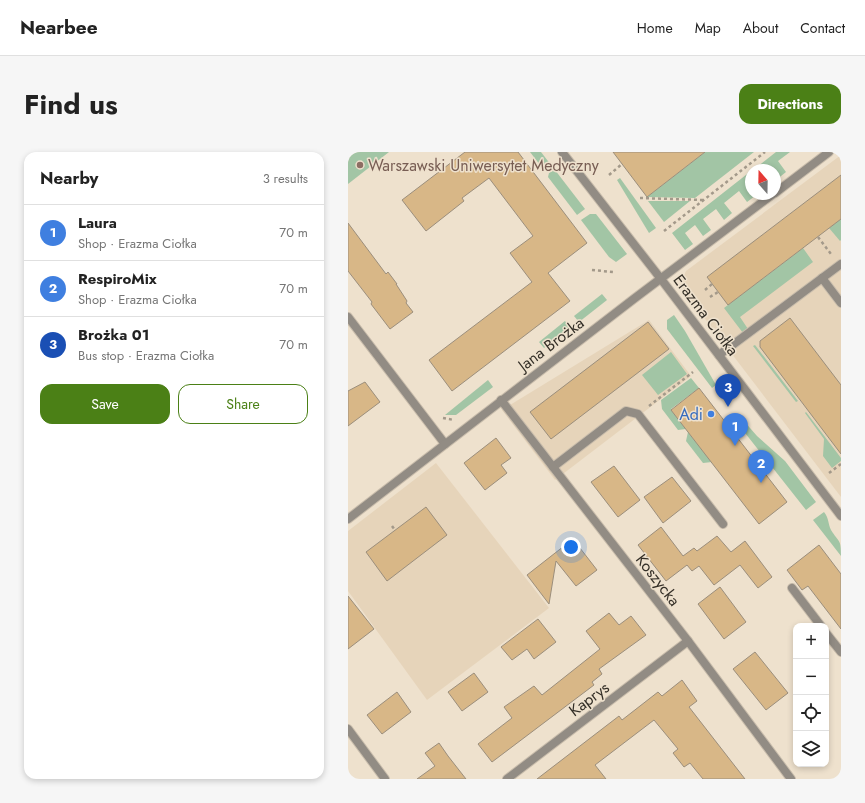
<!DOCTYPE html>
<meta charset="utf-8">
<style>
:root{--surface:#fff;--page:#f6f6f6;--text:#222;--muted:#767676;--line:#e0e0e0;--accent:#4b8016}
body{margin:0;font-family:Jost,sans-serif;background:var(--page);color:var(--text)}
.controls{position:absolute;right:12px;bottom:12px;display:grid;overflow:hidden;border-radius:8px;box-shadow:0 2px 6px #0003}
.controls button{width:36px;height:36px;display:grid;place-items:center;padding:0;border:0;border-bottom:1px solid var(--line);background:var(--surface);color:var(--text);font:20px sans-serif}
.compass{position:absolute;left:397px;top:12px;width:36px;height:36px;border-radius:50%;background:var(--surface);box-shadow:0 2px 6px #0003;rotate:340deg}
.you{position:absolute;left:223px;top:395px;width:14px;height:14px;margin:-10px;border:3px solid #fff;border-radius:50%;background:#1a73e8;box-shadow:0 0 0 6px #1a73e833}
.badge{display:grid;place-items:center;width:26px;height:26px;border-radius:50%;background:var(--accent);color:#fff;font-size:13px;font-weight:700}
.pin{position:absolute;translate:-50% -33px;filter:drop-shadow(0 1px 2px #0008)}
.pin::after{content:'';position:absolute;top:21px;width:14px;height:12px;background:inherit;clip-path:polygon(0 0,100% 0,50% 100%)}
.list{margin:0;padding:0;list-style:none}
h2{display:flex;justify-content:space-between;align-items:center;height:52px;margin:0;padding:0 16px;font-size:17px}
h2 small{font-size:13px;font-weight:400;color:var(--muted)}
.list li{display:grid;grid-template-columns:26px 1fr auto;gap:12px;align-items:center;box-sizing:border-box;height:56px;padding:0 16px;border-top:1px solid var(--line)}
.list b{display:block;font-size:15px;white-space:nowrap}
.list p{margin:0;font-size:13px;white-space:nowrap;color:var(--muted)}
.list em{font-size:13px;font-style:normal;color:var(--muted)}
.actions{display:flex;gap:8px;padding:12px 16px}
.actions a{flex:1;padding:9px 0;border:1px solid var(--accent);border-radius:12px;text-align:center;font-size:14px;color:var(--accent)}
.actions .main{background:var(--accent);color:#fff}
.icon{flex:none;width:22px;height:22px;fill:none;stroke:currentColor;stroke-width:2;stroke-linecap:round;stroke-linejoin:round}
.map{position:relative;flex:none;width:493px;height:627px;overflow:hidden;border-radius:12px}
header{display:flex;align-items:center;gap:24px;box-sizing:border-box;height:56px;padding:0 20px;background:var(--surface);border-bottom:1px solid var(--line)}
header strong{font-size:19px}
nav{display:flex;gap:22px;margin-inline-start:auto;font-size:14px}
.intro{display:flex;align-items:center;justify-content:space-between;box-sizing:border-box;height:96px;padding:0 24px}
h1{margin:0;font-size:28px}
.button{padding:10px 18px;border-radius:12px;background:var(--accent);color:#fff;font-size:14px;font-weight:700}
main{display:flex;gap:24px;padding:0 24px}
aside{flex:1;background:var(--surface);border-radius:12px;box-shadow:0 2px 6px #0003}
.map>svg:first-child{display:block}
</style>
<header>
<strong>Nearbee</strong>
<nav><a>Home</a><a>Map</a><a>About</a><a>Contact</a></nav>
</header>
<div class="intro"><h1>Find us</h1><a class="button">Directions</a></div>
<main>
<aside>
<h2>Nearby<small>3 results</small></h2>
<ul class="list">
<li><span class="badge" style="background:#3f7fe0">1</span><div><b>Laura</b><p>Shop · Erazma Ciołka</p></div><em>70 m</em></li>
<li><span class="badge" style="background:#3f7fe0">2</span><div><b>RespiroMix</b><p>Shop · Erazma Ciołka</p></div><em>70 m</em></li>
<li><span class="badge" style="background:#1a4fb4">3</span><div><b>Brożka 01</b><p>Bus stop · Erazma Ciołka</p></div><em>70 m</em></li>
</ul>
<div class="actions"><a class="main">Save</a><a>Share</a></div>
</aside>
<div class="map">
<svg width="493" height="627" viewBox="0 0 493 627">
<rect width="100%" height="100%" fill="#eee1cd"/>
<g fill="#e6d4ba">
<path d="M493,3V345L335,138L334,128L338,119Z"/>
<path d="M301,168L343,224L207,328L154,258Z"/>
<path d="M88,311L201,456L79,548L0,439V379Z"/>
</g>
<g fill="#a2c5a5">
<path d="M0,0H41L0,32Z"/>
<path d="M182,0H193L203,13L196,18Z"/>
<path d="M357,0H406L347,46L299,45Z"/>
<path d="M428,0H442L430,9L438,20L428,28L427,18L420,17L405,18Z"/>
<path d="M207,18L237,57L229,63L200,25L201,21Z"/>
<path d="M403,19V30L399,33L403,38V42H406L407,44L399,50L391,39L376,51L384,61L376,68L368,57L355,67L363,78L355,84L347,73L337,81L345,92L337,98L324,81Z"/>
<path d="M272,26L308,76L301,81L269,28Z"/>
<path d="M300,49H342L316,70Z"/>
<path d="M242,62H248L279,102L268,110L261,105L233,68Z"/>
<path d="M493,67V88L492,89L481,76Z"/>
<path d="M455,96L465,110L392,165L400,177L395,181L376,156Z"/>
<path d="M254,142L259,148L231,170L226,164Z"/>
<path d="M326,163L337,179L368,233L364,236L319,177V168Z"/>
<path d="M217,169L222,176L196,196L191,190Z"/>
<path d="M407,193L450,249L448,250L405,194Z"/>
<path d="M323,200L339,222L310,243L294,223Z"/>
<path d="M343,226L351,236L323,257L338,277L330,278L314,257L313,248Z"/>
<path d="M140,228L145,235L108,263H97Z"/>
<path d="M458,260L493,306V309L484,316L475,304L476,287L457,261Z"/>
<path d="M395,268L409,284L437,309L468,350L458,358L390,272Z"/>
<path d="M340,280L364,310L355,311L338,289Z"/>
<path d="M476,360C481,366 480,372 483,378C491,391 493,386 493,404L465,368Z"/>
</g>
<g fill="#d8b787" stroke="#9b8e7c">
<path d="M117,0H170L239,91L200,121L222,149L104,239L81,208L184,130L162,101L185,84L141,26L114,46L116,49L78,79L54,48Z"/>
<path d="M265,0H357L299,45Z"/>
<path d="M493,23V67L380,153L359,125Z"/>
<path d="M0,71L38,122L40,120L49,132H48L59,149L58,151L65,160L42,177L23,152L24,150L0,119Z"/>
<path d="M442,166L493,233V302L412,195V189Z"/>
<path d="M300,170L321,197L203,287L182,260Z"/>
<path d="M17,230L32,250L0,274V239Z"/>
<path d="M351,236L439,350L411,372L323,258Z"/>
<path d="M148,286L163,306L153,313L159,321L137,338L116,311Z"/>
<path d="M266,314L292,348L270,365L243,330Z"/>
<path d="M324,325L343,349L315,371L296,345Z"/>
<path d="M78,355L99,383L39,429L18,400Z"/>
<path d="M313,375L335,404L346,396L349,399L369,384L383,400L397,389L424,425L410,436L392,413L366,433L351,414L344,419L339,413L318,429L290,393Z"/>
<path d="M225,387L249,418L228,434L208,409L201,452L179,423Z"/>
<path d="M471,393L493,422V477L460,434L454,438L439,418Z"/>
<path d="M372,435L398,470L376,487L350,452Z"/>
<path d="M0,444L26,477L0,497Z"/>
<path d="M261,461L271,473L283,464L298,483L251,517L254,522L244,530L246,533L144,610L130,592L164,566L156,555L186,534L194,543L252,497L238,479Z"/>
<path d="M190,467L208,490L186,507L179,497L164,508L153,495Z"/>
<path d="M407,500L440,541L418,558L385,517Z"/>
<path d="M126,521L140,540L114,559L100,540Z"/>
<path d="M334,528L349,549L341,555L397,627H355L342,611L336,615L325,601L330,597L306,568L247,613L258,627H189L271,564L274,568L310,540L314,544Z"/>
<path d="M49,540L63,560L34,582L19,563Z"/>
<path d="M91,591L100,604L118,627H69L87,614L77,601Z"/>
</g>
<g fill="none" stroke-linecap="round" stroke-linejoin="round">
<g stroke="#c9bdac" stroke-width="10">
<g id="service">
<path d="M474,126L493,151"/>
<path d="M0,165L97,292"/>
<path d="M371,203L493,112"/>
<path d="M205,315L278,259L290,262L375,372"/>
<path d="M444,436L473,474"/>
<path d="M478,481L493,500"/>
</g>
</g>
<g stroke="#c9bdac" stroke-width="10">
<g id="minor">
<path d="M214,0L313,127L493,364"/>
<path d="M427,41L481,0"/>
<path d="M153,248L340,489L443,627"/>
<path d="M0,367L287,146L425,42"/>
<path d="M0,577L37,627"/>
<path d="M159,627L340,489"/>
</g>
</g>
<g stroke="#a3998a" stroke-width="2.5" stroke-dasharray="3 3" stroke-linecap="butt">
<path d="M261,23L274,12"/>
<path d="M292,46L355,48"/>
<path d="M316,79L417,0"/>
<path d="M470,85L483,102"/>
<path d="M244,118L265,120"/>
<path d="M357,138L364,132"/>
<path d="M362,145L370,140"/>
<path d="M301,254L345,220"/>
<path d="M95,266L106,268"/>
<path d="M481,321L493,312"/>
<path d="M44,374L47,378"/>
<path d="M489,627L493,624"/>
</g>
<use href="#service" stroke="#928c84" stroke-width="8"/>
<use href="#minor" stroke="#928c84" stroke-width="8"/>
</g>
<circle fill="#8d6e63" stroke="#eee1cd" stroke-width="1.5" cx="12" cy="13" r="4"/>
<circle fill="#3f7fe0" stroke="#eee1cd" stroke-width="1.5" cx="363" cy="262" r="4"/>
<g text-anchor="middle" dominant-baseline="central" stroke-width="3" stroke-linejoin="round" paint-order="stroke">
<g font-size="16" fill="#785e54" stroke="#eee1cd" text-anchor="start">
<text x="20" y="13">Warszawski Uniwersytet Medyczny</text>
</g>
<g font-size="16" fill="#342f27" stroke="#eee1cd">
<text transform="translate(358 163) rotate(53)">Erazma Ciołka</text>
<text transform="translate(203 192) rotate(-37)">Jana Brożka</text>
<text transform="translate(310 428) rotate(52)">Koszycka</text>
<text transform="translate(241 547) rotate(-37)">Kaprys</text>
</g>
<g font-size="16" fill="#366cbe" stroke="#eee1cd" text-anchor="end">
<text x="355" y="262">Adi</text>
</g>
</g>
</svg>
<div class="controls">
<button>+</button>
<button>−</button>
<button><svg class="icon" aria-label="locate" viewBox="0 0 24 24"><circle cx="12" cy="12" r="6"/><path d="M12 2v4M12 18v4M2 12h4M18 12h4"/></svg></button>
<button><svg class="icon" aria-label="layers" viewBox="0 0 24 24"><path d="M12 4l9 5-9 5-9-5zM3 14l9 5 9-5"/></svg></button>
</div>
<svg class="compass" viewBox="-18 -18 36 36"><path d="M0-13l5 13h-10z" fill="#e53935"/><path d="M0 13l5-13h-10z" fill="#767676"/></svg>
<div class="you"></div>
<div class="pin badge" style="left:387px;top:294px;background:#3f7fe0">1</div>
<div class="pin badge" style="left:413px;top:331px;background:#3f7fe0">2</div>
<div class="pin badge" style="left:380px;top:255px;background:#1a4fb4">3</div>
</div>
</main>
